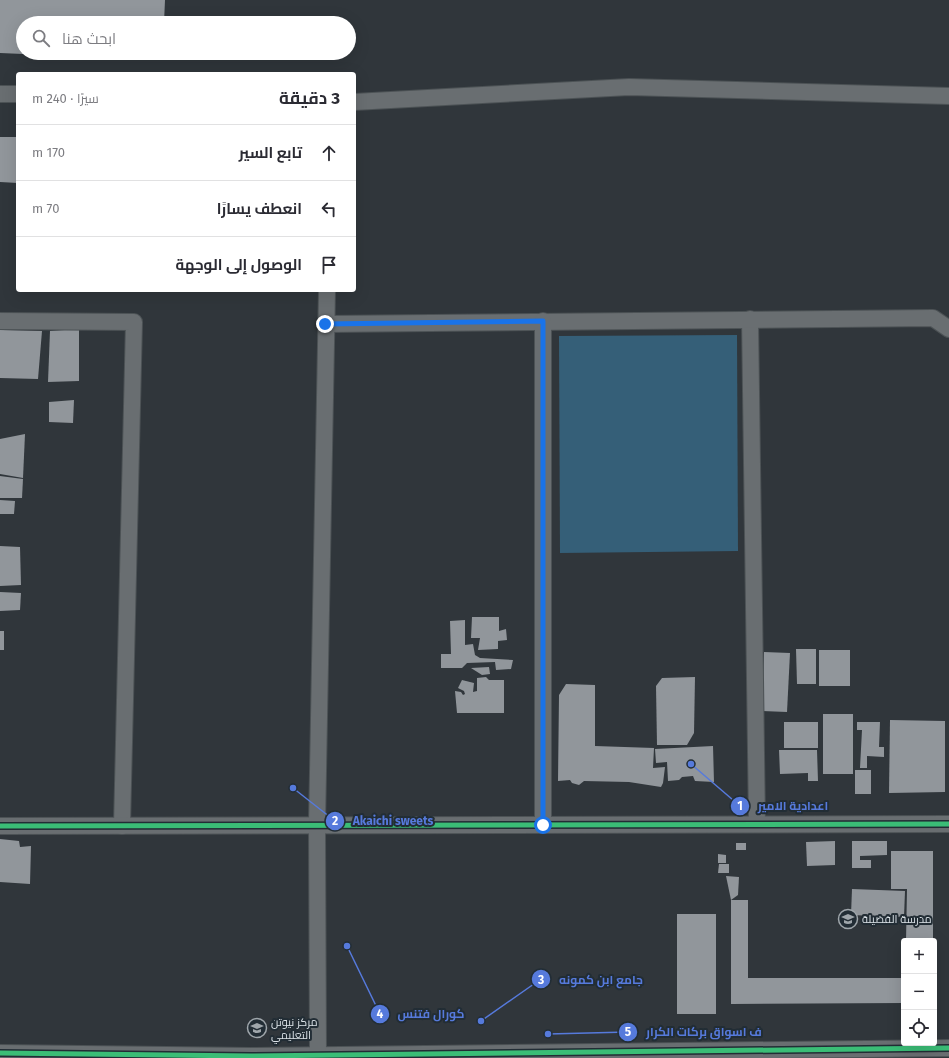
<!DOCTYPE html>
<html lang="ar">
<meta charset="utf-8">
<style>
:root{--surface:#fff;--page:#f2f2f3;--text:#2b2b33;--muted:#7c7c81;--line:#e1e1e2}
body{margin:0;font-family:"Fira Sans",Cairo,sans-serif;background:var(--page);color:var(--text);direction:rtl}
.controls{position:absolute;right:12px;bottom:12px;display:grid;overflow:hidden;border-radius:4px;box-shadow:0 4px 16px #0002}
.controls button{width:36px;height:36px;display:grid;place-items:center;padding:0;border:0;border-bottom:1px solid var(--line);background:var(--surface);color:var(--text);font:20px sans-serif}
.stop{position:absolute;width:12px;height:12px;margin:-9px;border:3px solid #1a73e8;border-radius:50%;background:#fff}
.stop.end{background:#1a73e8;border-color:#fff;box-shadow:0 1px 4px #0008}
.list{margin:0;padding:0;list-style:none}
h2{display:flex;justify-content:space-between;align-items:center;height:52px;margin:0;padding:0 16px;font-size:17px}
h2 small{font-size:13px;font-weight:400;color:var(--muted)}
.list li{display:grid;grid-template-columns:26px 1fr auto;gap:12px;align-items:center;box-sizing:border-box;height:56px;padding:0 16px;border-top:1px solid var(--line)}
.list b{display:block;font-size:15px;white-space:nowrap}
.list em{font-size:13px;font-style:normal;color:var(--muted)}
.icon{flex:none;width:22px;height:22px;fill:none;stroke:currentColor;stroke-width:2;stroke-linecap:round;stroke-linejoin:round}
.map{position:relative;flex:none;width:949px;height:1058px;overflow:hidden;direction:ltr}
.search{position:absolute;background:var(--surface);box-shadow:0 4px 16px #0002;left:16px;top:16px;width:340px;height:44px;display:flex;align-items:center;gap:10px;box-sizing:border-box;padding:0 14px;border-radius:22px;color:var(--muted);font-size:15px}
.panel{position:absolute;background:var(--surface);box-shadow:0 4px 16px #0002;left:16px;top:72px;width:340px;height:220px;border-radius:4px;direction:rtl}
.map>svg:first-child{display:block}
</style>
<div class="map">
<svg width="949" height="1058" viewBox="0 0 949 1058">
<rect width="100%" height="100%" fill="#30363b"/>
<path fill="#355f78" d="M737,335L738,551L560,553L559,336Z"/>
<g fill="#91969b">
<path d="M0,0H165L164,23H23V54L0,53Z"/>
<path d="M58,53H164V56Z"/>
<path d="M0,137H18V183L0,182Z"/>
<path d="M79,329V381L48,382L50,331Z"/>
<path d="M0,330L42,331L38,379L0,378Z"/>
<path d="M74,400L73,423L49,422V402Z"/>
<path d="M25,434L23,478L0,474V439Z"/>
<path d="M0,476L23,479L22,498H0Z"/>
<path d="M0,500L15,501L14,514H0Z"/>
<path d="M0,546L20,547L21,585L0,586Z"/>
<path d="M0,592L21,593L20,610L0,611Z"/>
<path d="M472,617H499V631L506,629L507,640L498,641V649L478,650L480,638H471Z"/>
<path d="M465,620V645L473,644L475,655L480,658L513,660L511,669L496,670L495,662L467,663L462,668H441V654H451L450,621Z"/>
<rect x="0" y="631" width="4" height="19"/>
<path d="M796,649H816V684H797Z"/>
<rect x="819" y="650" width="31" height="36"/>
<path d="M764,652L790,653L787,712L762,711Z"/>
<path d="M489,667L490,674L482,675L471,668Z"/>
<path d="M486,677L489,680H504V713H457L455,691L461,692L463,695L465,694L464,691L458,688L462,680L474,683L473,692L477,691V678Z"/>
<path d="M695,677L694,733L687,745H657L656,686L662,678Z"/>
<path d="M566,684L595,685V746L654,748L653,768L665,767L663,783L661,787L629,782L584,781L579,785L572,783L570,780L558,781L559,695Z"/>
<rect x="823" y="714" width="30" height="60"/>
<path d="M890,720L945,721V792L889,793Z"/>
<rect x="784" y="722" width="34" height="26"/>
<path d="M857,722H880L879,747H884V757L867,756V768H860L862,730H857Z"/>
<path d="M713,746L714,782L695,781L693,776L682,777L679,780L668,781L667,762L656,763L655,749Z"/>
<path d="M779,750H817L818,781H808V773L780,774Z"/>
<rect x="855" y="770" width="16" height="24"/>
<path d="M0,839L19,841L20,847L31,846L30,884L0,882Z"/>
<path d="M835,841V865L807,866L806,842Z"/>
<path d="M852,841H887V855L860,856V860H871V868H852Z"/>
<rect x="736" y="843" width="10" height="7"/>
<path d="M891,851H933V941H906L907,889H891Z"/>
<path d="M718,854L726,855V863H718Z"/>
<path d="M719,864H729V873H718Z"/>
<path d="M726,876L739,877L738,895L731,900Z"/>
<path d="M852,889L905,891L904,917L851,915Z"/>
<path d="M731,900H748V978H904V1003L731,1004Z"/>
<rect x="677" y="914" width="39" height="100"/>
</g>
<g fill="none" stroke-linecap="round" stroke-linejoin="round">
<g stroke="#4c5255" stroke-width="18">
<g id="minor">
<path d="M0,94H18"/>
<path d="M354,102L629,87L949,96"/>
<path d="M750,319L757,824"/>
<path d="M0,321L134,322L122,826"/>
<path d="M325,324L933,318L949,329"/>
<path d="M543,825V321"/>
<path d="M0,826L949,824"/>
<path d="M0,1053L251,1056L949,1048"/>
<path d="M318,1054L317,825L327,290"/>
</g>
</g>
<use href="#minor" stroke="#696e71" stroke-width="16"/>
<g stroke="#222d35" stroke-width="8">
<g id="cycleway">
<path d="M0,826L949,824"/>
<path d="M0,1053L251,1056L949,1048"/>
</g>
</g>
<use href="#cycleway" stroke="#3abd76" stroke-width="5"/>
</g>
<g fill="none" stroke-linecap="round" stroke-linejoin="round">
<path stroke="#1a73e8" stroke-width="5" d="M325,324L543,321V825"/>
</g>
<defs>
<g id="school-ring" transform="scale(1)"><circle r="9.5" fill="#222d35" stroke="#9fa6ab" stroke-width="1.5"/><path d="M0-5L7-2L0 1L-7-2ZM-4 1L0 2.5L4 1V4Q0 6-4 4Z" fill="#9fa6ab"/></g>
</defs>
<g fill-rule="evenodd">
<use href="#school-ring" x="848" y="919"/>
<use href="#school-ring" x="257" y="1028"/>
</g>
<g text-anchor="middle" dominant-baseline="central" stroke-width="4" stroke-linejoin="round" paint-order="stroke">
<g font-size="11" fill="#dbe2e7" stroke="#222d35" text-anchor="start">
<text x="862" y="919">مدرسة الفضيلة</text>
<text x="271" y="1022">مركز نيوتن<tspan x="271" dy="13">التعليمي</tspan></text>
</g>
</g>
<path fill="none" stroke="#567adc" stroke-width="1.5" d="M691 764L740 806M293 788L335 821M481 1021L541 979M347 946L380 1014M548 1034L628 1032"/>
<g fill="#567adc" stroke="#222d35" stroke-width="1.5">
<circle cx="691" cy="764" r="4"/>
<circle cx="293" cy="788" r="4"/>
<circle cx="481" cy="1021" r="4"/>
<circle cx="347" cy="946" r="4"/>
<circle cx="548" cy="1034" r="4"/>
<circle cx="740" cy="806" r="10"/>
<circle cx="335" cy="821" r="10"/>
<circle cx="541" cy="979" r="10"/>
<circle cx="380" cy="1014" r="10"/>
<circle cx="628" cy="1032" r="10"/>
</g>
<g font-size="12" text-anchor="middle" font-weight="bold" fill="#fff">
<text x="740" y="810">1</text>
<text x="335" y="825">2</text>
<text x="541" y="984">3</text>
<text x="380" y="1018">4</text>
<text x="628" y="1036">5</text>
</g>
<g font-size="12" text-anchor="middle" font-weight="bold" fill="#567adc" stroke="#222d35" stroke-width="4" stroke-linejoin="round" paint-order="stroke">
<text x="793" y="810">اعدادية الامير</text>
<text x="393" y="825">Akaichi sweets</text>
<text x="601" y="984">جامع ابن كمونه</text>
<text x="431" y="1018">كورال فتنس</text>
<text x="704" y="1036">ف اسواق بركات الكرار</text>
</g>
</svg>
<div class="controls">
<button>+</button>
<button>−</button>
<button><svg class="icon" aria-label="locate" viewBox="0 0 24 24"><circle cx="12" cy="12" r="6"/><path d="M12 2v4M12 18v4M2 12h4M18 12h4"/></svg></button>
</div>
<div class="stop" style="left:543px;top:825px"></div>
<div class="stop end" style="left:325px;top:324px"></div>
<div class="search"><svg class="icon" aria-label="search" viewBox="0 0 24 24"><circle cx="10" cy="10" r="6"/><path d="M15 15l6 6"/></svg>ابحث هنا</div>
<section class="panel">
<h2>3 دقيقة<small>سيرًا · 240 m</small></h2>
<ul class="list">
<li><svg class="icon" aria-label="ahead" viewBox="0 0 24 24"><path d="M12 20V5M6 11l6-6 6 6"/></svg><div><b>تابع السير</b></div><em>170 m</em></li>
<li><svg class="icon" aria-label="left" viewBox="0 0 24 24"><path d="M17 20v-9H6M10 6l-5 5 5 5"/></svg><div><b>انعطف يسارًا</b></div><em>70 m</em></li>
<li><svg class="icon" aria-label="arrive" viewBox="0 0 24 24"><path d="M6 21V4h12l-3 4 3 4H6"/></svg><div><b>الوصول إلى الوجهة</b></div></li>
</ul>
</section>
</div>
